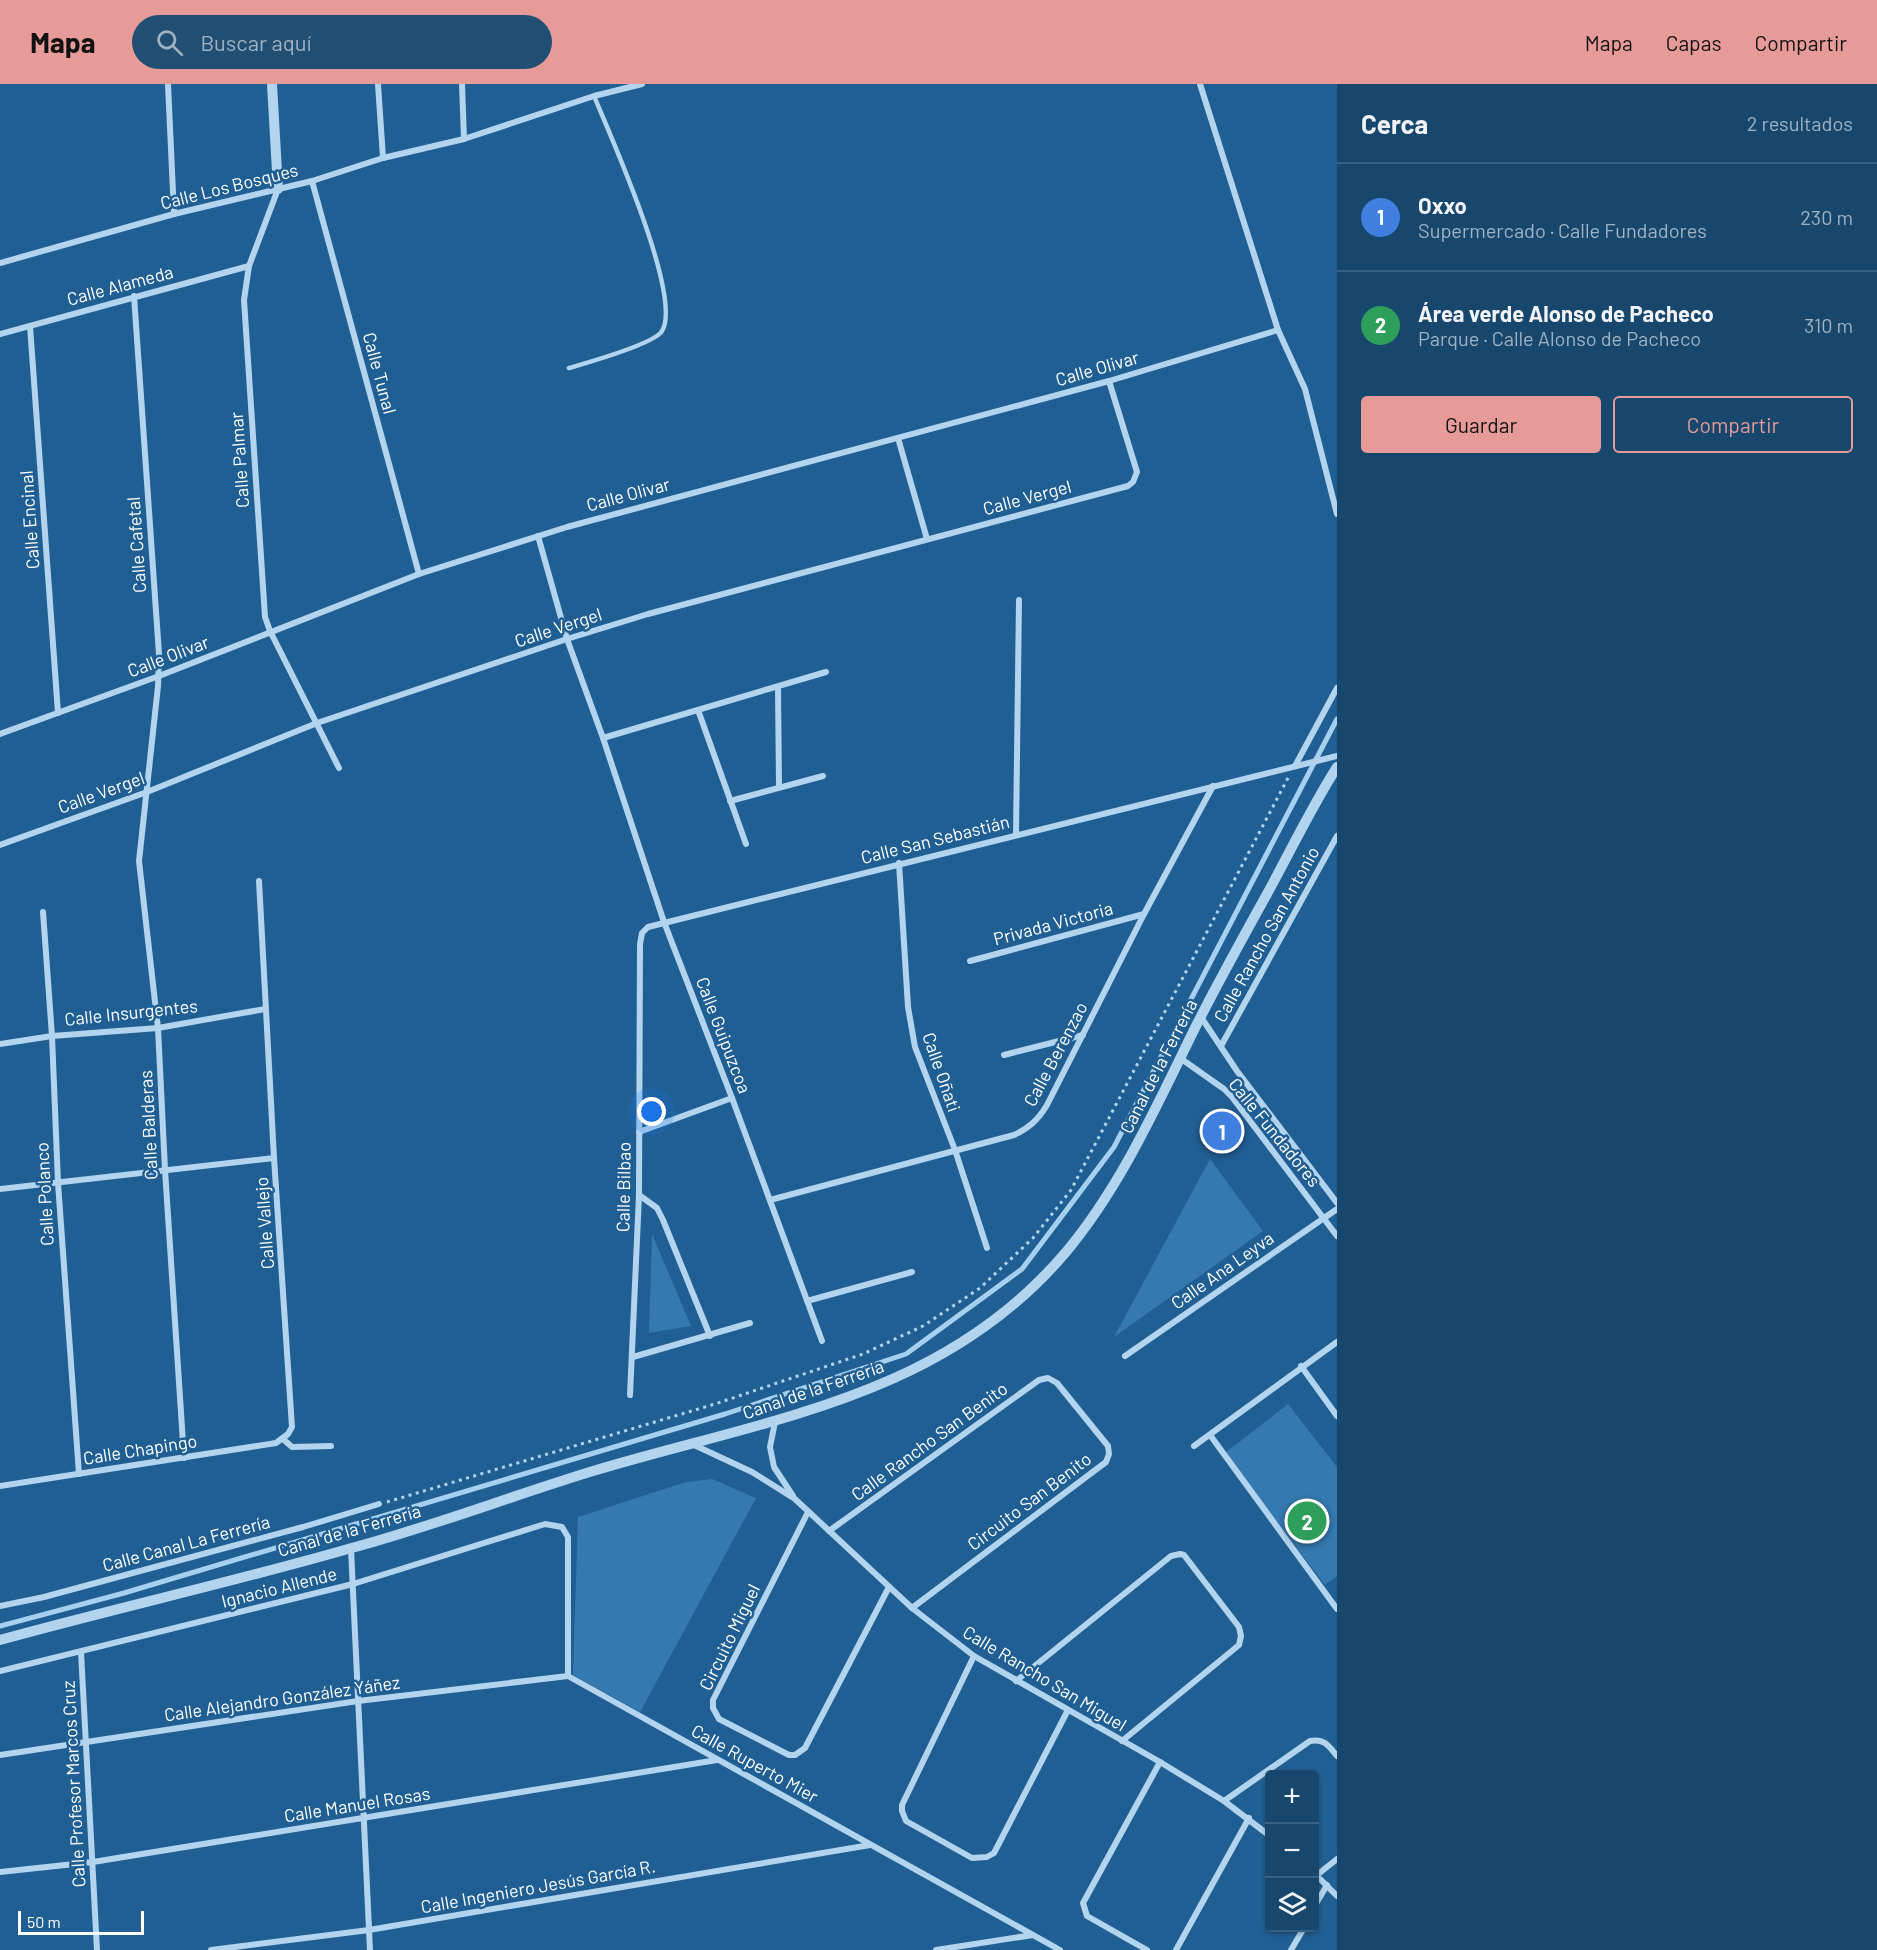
<!DOCTYPE html>
<html lang="es">
<meta charset="utf-8">
<style>
:root{--surface:#18476e;--page:#214e73;--text:#f1f3f6;--muted:#9fb2c2;--line:#365f81;--accent:#e69b98}
body{margin:0;font-family:Barlow,sans-serif;background:var(--page);color:var(--text)}
.controls{position:absolute;right:18px;bottom:18px;display:grid;overflow:hidden;border-radius:6px;box-shadow:0 2px 4px #0004}
.controls button{width:54px;height:54px;display:grid;place-items:center;padding:0;border:0;border-bottom:2px solid var(--line);background:var(--surface);color:var(--text);font:30px sans-serif}
.scale{position:absolute;left:18px;bottom:15px;width:126px;box-sizing:border-box;padding-left:6px;border:3px solid #fff;border-top:0;font-size:16px;line-height:21px;white-space:nowrap;color:#fff;-webkit-text-stroke:4px #205f93;paint-order:stroke}
.you{position:absolute;left:652px;top:1028px;width:21px;height:21px;margin:-15px;border:4px solid #fff;border-radius:50%;background:#1a73e8;box-shadow:0 0 0 9px #1a73e833}
.badge{display:grid;place-items:center;width:39px;height:39px;border-radius:50%;background:var(--accent);color:#fff;font-size:20px;font-weight:700}
.pin{position:absolute;translate:-50% -50%;border:3px solid #fff;box-shadow:0 2px 6px #0006}
.list{margin:0;padding:0;list-style:none}
h2{display:flex;justify-content:space-between;align-items:center;height:78px;margin:0;padding:0 24px;font-size:26px}
h2 small{font-size:20px;font-weight:400;color:var(--muted)}
.list li{display:grid;grid-template-columns:39px 1fr auto;gap:18px;align-items:center;box-sizing:border-box;height:108px;padding:0 24px;border-top:2px solid var(--line)}
.list b{display:block;font-size:22px;white-space:nowrap}
.list p{margin:0;font-size:20px;white-space:nowrap;color:var(--muted)}
.list em{font-size:20px;font-style:normal;color:var(--muted)}
.actions{display:flex;gap:12px;padding:18px 24px}
.actions a{flex:1;padding:14px 0;border:2px solid var(--accent);border-radius:6px;text-align:center;font-size:21px;color:var(--accent)}
.actions .main{background:var(--accent);color:#111}
.icon{flex:none;width:33px;height:33px;fill:none;stroke:currentColor;stroke-width:2;stroke-linecap:round;stroke-linejoin:round}
.map{position:relative;flex:none;width:1337px;height:1866px;overflow:hidden}
header{display:flex;align-items:center;gap:36px;box-sizing:border-box;height:84px;padding:0 30px;background:var(--accent);color:#111}
header strong{font-size:28px}
nav{display:flex;gap:33px;margin-inline-start:auto;font-size:21px}
.search{width:420px;height:54px;background:var(--page);display:flex;align-items:center;gap:15px;box-sizing:border-box;padding:0 21px;border-radius:33px;color:var(--muted);font-size:22px}
main{display:flex}
aside{flex:1;background:var(--surface)}
.map>svg:first-child{display:block}
</style>
<header>
<strong>Mapa</strong>
<div class="search"><svg class="icon" aria-label="search" viewBox="0 0 24 24"><circle cx="10" cy="10" r="6"/><path d="M15 15l6 6"/></svg>Buscar aquí</div>
<nav><a>Mapa</a><a>Capas</a><a>Compartir</a></nav>
</header>
<main>
<div class="map">
<svg width="1337" height="1866" viewBox="0 0 1337 1866">
<rect width="100%" height="100%" fill="#205f93"/>
<g fill="#3479b0">
<path d="M1210,1075L1263,1147L1114,1253Z"/>
<path d="M652,1150L691,1242L649,1249Z"/>
<path d="M1288,1320L1337,1383V1492L1325,1501L1225,1369Z"/>
<path d="M712,1395L756,1414L640,1628L573,1591L578,1433L686,1398Z"/>
</g>
<g fill="none" stroke-linecap="round" stroke-linejoin="round">
<path stroke="#a6d0ef" stroke-width="5" d="M0,1542L124,1509L725,1330L906,1270L1022,1185L1114,1063L1337,635"/>
<path stroke="#b2d4ee" stroke-width="3" stroke-dasharray="3 4.5" stroke-linecap="butt" d="M387,1418L715,1320L863,1270L923,1242L980,1204L1033,1154L1071,1106L1288,694"/>
<path stroke="#b2d4ee" stroke-width="4.5" d="M569,284C586,279 655,260 662,247C683,213 611,53 594,12"/>
<g stroke="#b2d4ee" stroke-width="6">
<path d="M168,0L174,130"/>
<path d="M378,0L383,74"/>
<path d="M462,0L464,55"/>
<path d="M1200,0L1278,246L1305,305L1337,430"/>
<path d="M312,97L419,490"/>
<path d="M278,105L249,182L244,216L265,533L270,547L339,684"/>
<path d="M0,179L174,130L312,97L383,74L464,55L594,12L642,0"/>
<path d="M134,212L159,570L158,602L139,777L158,944L165,1086L184,1374"/>
<path d="M30,242L58,629"/>
<path d="M0,250L249,182"/>
<path d="M898,354L927,455"/>
<path d="M538,452L567,555L603,654L664,838L732,1014L822,1257"/>
<path d="M778,603L779,703"/>
<path d="M698,626L746,760"/>
<path d="M0,650L159,592L419,490L567,443L1109,297L1278,246"/>
<path d="M603,654L826,588"/>
<path d="M1295,682L1337,604"/>
<path d="M730,717L823,692"/>
<path d="M1016,750L1019,516"/>
<path d="M0,761L147,708L317,639L567,555L648,530L1128,402L1133,398L1137,388L1109,297"/>
<path d="M899,779L908,923L915,963L955,1066L987,1164"/>
<path d="M43,828L52,952L58,1099L79,1390"/>
<path d="M970,877L1144,830"/>
<path d="M1201,933L1237,987L1337,1119"/>
<path d="M0,960L52,952L158,944L265,925"/>
<path d="M1221,962L1337,752"/>
<path d="M1004,971L1083,951"/>
<path d="M1180,974L1224,1005L1232,1013L1337,1152"/>
<path d="M639,1048L732,1014"/>
<path d="M0,1105L274,1074"/>
<path d="M639,1111L657,1124L663,1136L710,1252"/>
<path d="M770,1116L1014,1051C1029,1044 1038,1036 1047,1021L1144,830L1213,702"/>
<path d="M807,1217L912,1188"/>
<path d="M1125,1272L1337,1125"/>
<path d="M633,1273L750,1239"/>
<path d="M1301,1282L1337,1332"/>
<path d="M630,1311L639,1111L640,860L642,849L648,843L1337,672"/>
<path d="M775,1338L770,1363L774,1383L793,1412"/>
<path d="M1210,1351L1337,1525"/>
<path d="M283,1355L292,1363L331,1362"/>
<path d="M694,1361L752,1388L795,1415L912,1524L974,1572L1160,1678L1224,1717L1270,1752"/>
<path d="M1194,1362L1337,1258"/>
<path d="M0,1402L276,1359L288,1350L292,1343L274,1074L259,797"/>
<path d="M808,1428L713,1616V1624L719,1635L789,1671H795L805,1664L889,1503"/>
<path d="M829,1447L1039,1296L1048,1294L1057,1299L1108,1362L1109,1370L1106,1378L912,1524"/>
<path d="M351,1465L370,1866"/>
<path d="M0,1522L44,1513L303,1443L379,1420"/>
<path d="M81,1568L97,1866"/>
<path d="M974,1572L902,1721V1727L906,1737L972,1774L987,1773L994,1769L1068,1626"/>
<path d="M0,1587L353,1500L545,1440L562,1443L568,1453V1592L1060,1866"/>
<path d="M1016,1597L1171,1472L1180,1470L1184,1471L1239,1543L1241,1552L1239,1561L1122,1657"/>
<path d="M0,1671L358,1617L568,1592"/>
<path d="M1224,1717L1310,1657C1324,1654 1329,1662 1337,1672"/>
<path d="M0,1788L93,1778L717,1676"/>
<path d="M1314,1789L1337,1812"/>
<path d="M1317,1791L1337,1775"/>
<path d="M1314,1823L1327,1801"/>
<path d="M211,1866L369,1846L870,1761"/>
<path d="M936,1866L1033,1851"/>
<path d="M1147,1866L1087,1832L1083,1819L1160,1678"/>
<path d="M1176,1866L1249,1734"/>
<path d="M1291,1866L1304,1844"/>
</g>
<g stroke="#b2d4ee" stroke-width="10">
<path d="M272,0L278,105"/>
<path d="M0,1556C116,1524 233,1498 348,1465C431,1443 511,1412 593,1387C765,1335 942,1315 1066,1168C1121,1102 1156,1023 1194,946C1217,900 1242,855 1267,810C1290,768 1311,724 1337,683"/>
</g>
</g>
<g text-anchor="middle" dominant-baseline="central" stroke-width="5" stroke-linejoin="round" paint-order="stroke">
<g font-size="18" fill="#fff" stroke="#205f93">
<text transform="translate(229 102) rotate(-14)">Calle Los Bosques</text>
<text transform="translate(120 201) rotate(-15)">Calle Alameda</text>
<text transform="translate(1097 284) rotate(-16)">Calle Olivar</text>
<text transform="translate(380 289) rotate(75)">Calle Tunal</text>
<text transform="translate(239 376) rotate(-94)">Calle Palmar</text>
<text transform="translate(628 410) rotate(-15)">Calle Olivar</text>
<text transform="translate(1027 413) rotate(-15)">Calle Vergel</text>
<text transform="translate(29 436) rotate(-94)">Calle Encinal</text>
<text transform="translate(136 461) rotate(-94)">Calle Cafetal</text>
<text transform="translate(558 543) rotate(-18)">Calle Vergel</text>
<text transform="translate(168 572) rotate(-21)">Calle Olivar</text>
<text transform="translate(101 708) rotate(-20)">Calle Vergel</text>
<text transform="translate(935 755) rotate(-14)">Calle San Sebastián</text>
<text transform="translate(1053 839) rotate(-15)">Privada Victoria</text>
<text transform="translate(1266 850) rotate(-61)">Calle Rancho San Antonio</text>
<text transform="translate(131 928) rotate(-6)">Calle Insurgentes</text>
<text transform="translate(724 951) rotate(69)">Calle Guipuzcoa</text>
<text transform="translate(1055 970) rotate(-62)">Calle Berenzao</text>
<text transform="translate(1158 982) rotate(-63)">Canal de la Ferrería</text>
<text transform="translate(942 988) rotate(71)">Calle Oñati</text>
<text transform="translate(148 1041) rotate(-93)">Calle Balderas</text>
<text transform="translate(1275 1048) rotate(51)">Calle Fundadores</text>
<text transform="translate(623 1103) rotate(-89)">Calle Bilbao</text>
<text transform="translate(44 1110) rotate(-93)">Calle Polanco</text>
<text transform="translate(264 1139) rotate(-94)">Calle Vallejo</text>
<text transform="translate(1222 1186) rotate(-35)">Calle Ana Leyva</text>
<text transform="translate(813 1305) rotate(-19)">Canal de la Ferrería</text>
<text transform="translate(929 1357) rotate(-36)">Calle Rancho San Benito</text>
<text transform="translate(140 1365) rotate(-9)">Calle Chapingo</text>
<text transform="translate(1029 1417) rotate(-37)">Circuito San Benito</text>
<text transform="translate(349 1446) rotate(-16)">Canal de la Ferrería</text>
<text transform="translate(186 1459) rotate(-15)">Calle Canal La Ferrería</text>
<text transform="translate(279 1503) rotate(-14)">Ignacio Allende</text>
<text transform="translate(729 1553) rotate(-64)">Circuito Miguel</text>
<text transform="translate(1045 1594) rotate(31)">Calle Rancho San Miguel</text>
<text transform="translate(282 1614) rotate(-8)">Calle Alejandro González Yáñez</text>
<text transform="translate(755 1679) rotate(29)">Calle Ruperto Mier</text>
<text transform="translate(73 1700) rotate(-93)">Calle Profesor Marcos Cruz</text>
<text transform="translate(357 1720) rotate(-9)">Calle Manuel Rosas</text>
<text transform="translate(538 1802) rotate(-10)">Calle Ingeniero Jesús García R.</text>
</g>
</g>
</svg>
<div class="controls">
<button>+</button>
<button>−</button>
<button><svg class="icon" aria-label="layers" viewBox="0 0 24 24"><path d="M12 4l9 5-9 5-9-5zM3 14l9 5 9-5"/></svg></button>
</div>
<div class="scale">50 m</div>
<div class="you"></div>
<div class="pin badge" style="left:1222px;top:1047px;background:#3f7fe0">1</div>
<div class="pin badge" style="left:1307px;top:1437px;background:#2e9e5b">2</div>
</div>
<aside>
<h2>Cerca<small>2 resultados</small></h2>
<ul class="list">
<li><span class="badge" style="background:#3f7fe0">1</span><div><b>Oxxo</b><p>Supermercado · Calle Fundadores</p></div><em>230 m</em></li>
<li><span class="badge" style="background:#2e9e5b">2</span><div><b>Área verde Alonso de Pacheco</b><p>Parque · Calle Alonso de Pacheco</p></div><em>310 m</em></li>
</ul>
<div class="actions"><a class="main">Guardar</a><a>Compartir</a></div>
</aside>
</main>
